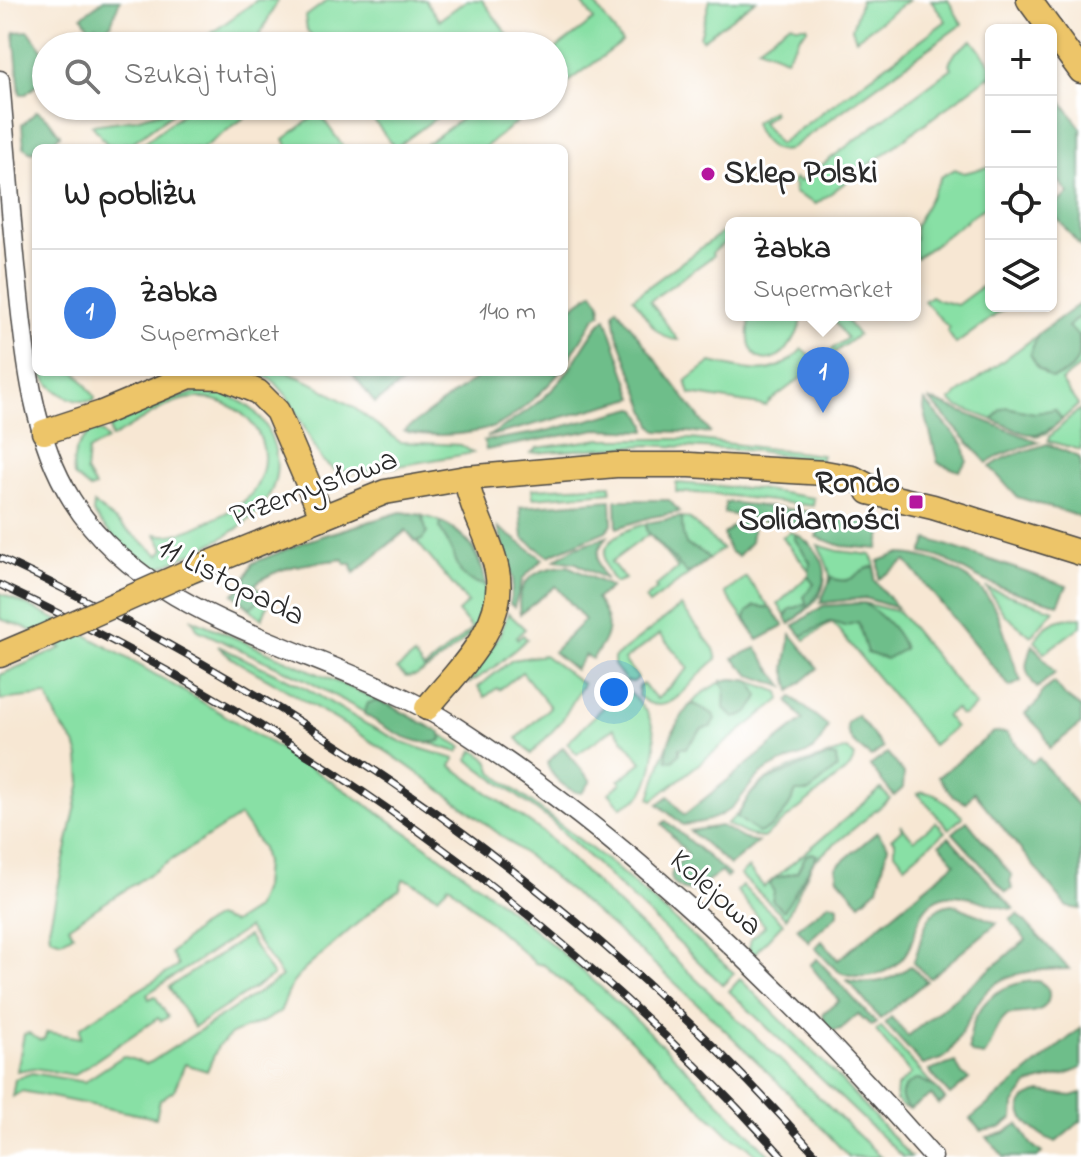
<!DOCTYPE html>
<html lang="pl">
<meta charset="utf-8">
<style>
:root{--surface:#fff;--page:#f6f6f6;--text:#222;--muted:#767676;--line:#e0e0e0;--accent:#b5179e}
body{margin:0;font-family:"Indie Flower",sans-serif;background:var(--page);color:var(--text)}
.controls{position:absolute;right:24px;top:24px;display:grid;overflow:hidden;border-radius:12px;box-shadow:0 2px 6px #0004}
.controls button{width:72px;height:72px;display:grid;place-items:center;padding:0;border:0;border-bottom:2px solid var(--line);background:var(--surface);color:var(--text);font:40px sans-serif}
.you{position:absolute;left:614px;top:692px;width:28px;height:28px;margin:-20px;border:6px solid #fff;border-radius:50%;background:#1a73e8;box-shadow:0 0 0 12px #1a73e833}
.badge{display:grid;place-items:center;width:52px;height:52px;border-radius:50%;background:var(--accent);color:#fff;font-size:26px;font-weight:700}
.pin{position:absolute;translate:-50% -66px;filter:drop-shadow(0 2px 4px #0008)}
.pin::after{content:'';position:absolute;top:42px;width:28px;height:24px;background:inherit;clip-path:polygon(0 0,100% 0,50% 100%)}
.popup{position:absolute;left:725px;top:217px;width:196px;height:104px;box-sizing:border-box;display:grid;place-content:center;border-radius:12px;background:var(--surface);filter:drop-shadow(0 2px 6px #0005);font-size:26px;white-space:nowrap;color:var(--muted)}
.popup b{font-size:30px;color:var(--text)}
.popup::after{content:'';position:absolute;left:50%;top:100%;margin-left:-16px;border:16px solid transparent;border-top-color:var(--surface)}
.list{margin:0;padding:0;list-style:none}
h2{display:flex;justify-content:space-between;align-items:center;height:104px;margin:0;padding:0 32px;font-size:34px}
h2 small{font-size:26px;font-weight:400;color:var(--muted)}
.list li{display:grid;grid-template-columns:52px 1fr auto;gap:24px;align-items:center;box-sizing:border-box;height:128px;padding:0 32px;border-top:2px solid var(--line)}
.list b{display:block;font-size:30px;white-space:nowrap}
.list p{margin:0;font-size:26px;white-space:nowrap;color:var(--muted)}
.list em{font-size:26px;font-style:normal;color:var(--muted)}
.icon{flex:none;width:44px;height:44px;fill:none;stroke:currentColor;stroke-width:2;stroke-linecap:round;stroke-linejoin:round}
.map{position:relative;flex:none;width:1081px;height:1157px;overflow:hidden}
.search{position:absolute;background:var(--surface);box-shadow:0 2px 6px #0004;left:32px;top:32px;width:536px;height:88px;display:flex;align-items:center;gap:20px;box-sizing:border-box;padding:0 28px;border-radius:44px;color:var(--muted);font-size:30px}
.panel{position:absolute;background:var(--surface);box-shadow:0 2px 6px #0004;left:32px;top:144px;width:536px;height:232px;border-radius:12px}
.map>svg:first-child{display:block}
</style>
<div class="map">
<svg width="1081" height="1157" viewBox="0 0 1081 1157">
<rect width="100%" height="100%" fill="#fff"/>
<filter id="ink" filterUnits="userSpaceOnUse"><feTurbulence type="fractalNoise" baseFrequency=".0125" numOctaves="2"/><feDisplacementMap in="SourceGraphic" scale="16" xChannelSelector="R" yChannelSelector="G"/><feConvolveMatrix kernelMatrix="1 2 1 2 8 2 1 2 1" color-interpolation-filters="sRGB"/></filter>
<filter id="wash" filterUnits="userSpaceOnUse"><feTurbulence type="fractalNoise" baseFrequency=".006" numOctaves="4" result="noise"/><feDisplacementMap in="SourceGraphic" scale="32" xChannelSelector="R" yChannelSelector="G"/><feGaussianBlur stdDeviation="1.8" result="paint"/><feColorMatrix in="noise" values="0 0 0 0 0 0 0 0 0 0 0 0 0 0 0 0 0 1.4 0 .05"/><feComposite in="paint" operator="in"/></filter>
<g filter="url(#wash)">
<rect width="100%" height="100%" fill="#f7e7d3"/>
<g fill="#88e0a5" stroke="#5a8668" stroke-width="2">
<path d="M257,0H278L254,46H194Z"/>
<path d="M328,0H353L356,2L359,0H425L439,20L467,0H482L516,46H318L307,30L305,17Z"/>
<path d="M580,0H592L622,42L554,93V50L594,20Z"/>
<path d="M710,0H756L702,40L700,37Z"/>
<path d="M861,0H909L856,39L852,29Z"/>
<path d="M931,0H948L962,24L788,150C771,154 759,138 754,123L772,110L774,113L762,122L779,144L946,21Z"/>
<path d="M791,23L795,26H807V29L800,36L786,58L758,47Z"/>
<path d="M972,40L991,65V78L989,76L816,204L794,193L795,186L792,183L795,178L799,182L952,68L949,63L956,52Z"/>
<path d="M182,106L129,145L126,143L117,146L107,144L92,125L135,119Z"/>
<path d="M195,106H260L203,148H137L187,110Z"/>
<path d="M363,106H452L395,148Z"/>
<path d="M479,106H536L484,148H421Z"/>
<path d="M316,115L321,116L344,148H288L284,139Z"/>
<path d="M991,166V202L915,259V226L941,177L955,169L964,173Z"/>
<path d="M731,226V246L727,241L712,253L713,256L650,301L678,340C657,340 645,314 633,298Z"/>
<path d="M984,285H991V306H1008L956,344L947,331L949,328L924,301L931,296L938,300L957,305Z"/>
<path d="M1081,303V366L1061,381L1078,405L1047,433L1036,436L956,406L950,400Z"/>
<path d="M751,315H803C791,372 737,377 751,315Z"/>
<path d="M829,315H842L858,335L769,402L766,406L690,394L686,381L711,362C748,370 774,381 802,349L817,361L847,338Z"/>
<path d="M41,372H76L95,397L94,401C71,404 52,392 41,372Z"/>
<path d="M257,372H287L316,385L353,407L400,442L461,445L473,453L358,473L334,470L322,460L287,396L275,382Z"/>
<path d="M205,390C235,395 260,407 271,437C301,516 206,546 152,571C130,553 110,536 93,513L94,504L159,555L164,549L156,534C170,538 190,531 203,524C222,514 247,506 257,485C283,435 232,388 182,400C160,406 132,427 111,438L110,427L169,400Z"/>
<path d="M1080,409L1081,450L1048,441L1049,437Z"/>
<path d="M94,430L103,433L107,440L88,451L86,472L95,487L90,489L74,476C71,455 77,442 94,430Z"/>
<path d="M601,439H691L822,455L820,461L757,451L649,445L531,453L537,448Z"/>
<path d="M676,483L757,489L814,498L813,506L714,494L676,492Z"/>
<path d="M611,485V492L533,498L532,489Z"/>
<path d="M401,512C422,515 443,519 459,533C487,555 494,599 474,629C464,643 432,667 416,676L406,677L397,669L414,656L424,669L472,629L458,612L468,603L407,530L354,573L352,564H345L343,559C309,564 283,563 255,584L268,604L262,619L233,594L241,588L253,563L324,535Z"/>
<path d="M682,517L690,519L722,549L649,604L645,599L657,589L655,587L678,568L649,534L611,562L625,579L615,583C578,533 647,522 682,517Z"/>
<path d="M791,532C817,544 835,571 818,598C811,608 799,616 790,624L778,604L811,573L782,537Z"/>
<path d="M818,545L838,551L871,555L875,562L874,580L897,608L865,598L820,603C837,577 829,569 818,545Z"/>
<path d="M746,577L784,626L758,640L725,593Z"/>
<path d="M987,588L1054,610L1031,636L1004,614Z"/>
<path d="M0,593C67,622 129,659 192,696C311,765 429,842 536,931C620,1001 697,1077 771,1157H757L749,1147L729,1135L621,1030L544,965L535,963L449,885L438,896L410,881L403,879L400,889L385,899L303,971L292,984L280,1012L262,1022L233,1033L218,1046L207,1071L185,1064L174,1090L160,1100L156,1118L22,1091L12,1097L15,1079L32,1073L84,1082L123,1056L146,1064L151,1062L282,977L248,928L147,994L149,999L155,996L168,1017L161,1021L158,1018L74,1075L34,1068L17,1071L24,1034L29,1033L39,1040L44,1039L47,1032L81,1038L80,1028L92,1019L178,966L171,953L198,928L216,917L233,923L255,909L263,888L265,863L262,848L240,816L69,926L73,934L61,941L50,937L49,928L81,782L79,757L75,744L59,723L47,695L0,700V675L62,648L24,627L0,619Z"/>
<path d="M864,603L899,612L976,706L964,715H960L955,709L946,716L955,727L933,745L832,622L805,640L794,626L823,606Z"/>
<path d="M681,606L714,649L717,659C690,677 672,725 638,696L639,686L643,684L657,699L689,668L660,634L624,660L638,678L633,682L626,681L614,665V658Z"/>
<path d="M508,613L525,629L516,637L518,639L523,635L527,639L495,667L468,684L500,634Z"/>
<path d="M1081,617V626L1044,653L1035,641C1044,622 1061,618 1081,617Z"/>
<path d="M192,619L392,706L462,747L458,752L407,736L304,679L198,630Z"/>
<path d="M218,646L304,687L368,725L406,744L455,759L451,766L544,833L881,1157H849C718,1015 574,885 416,772C371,739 321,711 273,682C256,672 230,660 218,646Z"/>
<path d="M544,655L583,684L561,722L531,754L517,738L550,707L522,672L499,690L497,688L485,697L478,687L512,660Z"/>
<path d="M732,679L750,681L779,692L781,699L653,800L650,798C665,752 679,691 732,679Z"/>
<path d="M624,687C632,696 643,705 648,715C660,737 655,774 642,794C638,800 627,804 621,807L609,793L621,783L619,780L642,762L614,728L577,754L567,743Z"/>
<path d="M847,749L855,757L850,767L763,838L748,835L726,824C744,812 743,799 758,786C777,769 823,758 847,749Z"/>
<path d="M474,750L488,760L493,773L615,867L734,973L723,985L550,820L468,760Z"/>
<path d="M881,789L890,799L813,862L786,918L740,875L748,868L764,887Z"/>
<path d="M923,792L935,794L963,817L949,829L918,794Z"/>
<path d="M936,822L945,832L905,865L895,852V841L892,838L902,829L900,825L914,840Z"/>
<path d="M742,886L783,923L753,955L749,948L751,939L765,926L737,891Z"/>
<path d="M248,936L273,976L194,1027L169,987Z"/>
<path d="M740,979L835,1074L911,1157H903L729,991Z"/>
<path d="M881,1027L945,1099L939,1104L931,1095L910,1109L901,1106L896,1100L897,1087L911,1074L876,1031Z"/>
</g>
<g fill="#6ebe8a" stroke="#4c745a" stroke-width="2">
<path d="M104,0H120L111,24L101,32L96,25L90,29L82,16Z"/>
<path d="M29,31L46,55V77L26,94H20L14,32Z"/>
<path d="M1051,86L1081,128V247L1051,211V207L1069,194L1051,171Z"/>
<path d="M37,111L49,120L60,135L52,143L31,152L24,147L22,125Z"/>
<path d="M593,292L600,302L601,314L595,317L564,367V313Z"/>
<path d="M1081,303V319L1077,318L1068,327L1079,336C1081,360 1076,373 1051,378L1038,368L1030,354L1038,334Z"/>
<path d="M617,308L710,432V433L657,431L652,425L617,334L614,312Z"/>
<path d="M606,318L634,398L487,437C514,420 541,404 562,379C574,365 595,324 606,318Z"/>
<path d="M351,372H418L375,403Z"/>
<path d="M484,372H560C546,389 512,421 491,428C467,435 428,438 404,431Z"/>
<path d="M929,399L1039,442L1003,454L987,463Z"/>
<path d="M925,401L964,445L967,461L959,471L938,463L924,409Z"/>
<path d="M1006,407L1035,413L1055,409L1062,420C1033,445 1025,432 993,420L1000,410Z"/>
<path d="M634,408L638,409L646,425V431L597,429L486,450L484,441L542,432Z"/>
<path d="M1047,444L1079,457L1081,463V517L1017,497L990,467L1004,458Z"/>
<path d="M611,500L612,524L606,531L548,556L523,538L520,507Z"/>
<path d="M616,500H669L680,512L651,517L617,528Z"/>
<path d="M726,502L812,512L789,526L724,513Z"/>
<path d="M401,512L422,515L427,533L422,540L416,542L406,530L354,573L352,564H345L343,559C310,564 283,563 255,584L264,596L250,608L233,594L241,588L253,563L307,541Z"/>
<path d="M825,515L884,526L878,549L842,546L816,537Z"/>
<path d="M682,517C682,561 693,538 709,559L691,572L687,573L646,530V523Z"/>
<path d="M441,522C469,535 480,557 486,586C452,576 463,570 449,545C446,538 442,535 440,527Z"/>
<path d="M746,522L753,524L751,542L738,556C728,553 725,544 724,534L735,524Z"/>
<path d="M498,527L543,559L523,578L514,607L510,604L513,579Z"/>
<path d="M797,534C843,567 826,593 790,624L785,617L790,609L807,604L804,597L814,584L809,578L810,562L794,538Z"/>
<path d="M607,537C594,551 596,563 605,579L576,563L555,560L576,547Z"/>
<path d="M928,539L1067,586L1058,604C1034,598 1009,591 985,581C964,572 946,556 922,553Z"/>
<path d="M898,554C934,554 980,577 996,611C1006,633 1011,659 1021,681L1010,687L906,561L879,579V561Z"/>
<path d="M568,566L611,587L596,599C614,624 610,636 592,659L585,655L575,670L553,652L585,620L556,586L520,614C514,580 538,567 568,566Z"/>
<path d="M875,566L874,580L897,608L865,598L820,603L831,578C856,587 854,569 875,566Z"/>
<path d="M864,603C880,614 899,630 904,649L886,659L867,653L858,622L844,626L831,621L802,636L794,626L823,606Z"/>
<path d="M755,606L770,608L784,626L758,640L745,619L747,612Z"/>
<path d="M791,634L818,668L791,691L785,668Z"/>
<path d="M1033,645L1055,673L1037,688C1023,671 1024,664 1033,645Z"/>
<path d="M756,648L784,687L750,675L733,658Z"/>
<path d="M732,679L750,681L759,696C754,708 747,715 734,718L724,708L725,688L721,681Z"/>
<path d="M1054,682L1066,697L1081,708V724L1050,748L1043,732L1025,714L1039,701L1042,692Z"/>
<path d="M792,697L828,726C811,767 793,751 764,772C755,778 749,787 743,795C727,817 709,822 683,825L658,804L669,796L684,815L803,720L788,701Z"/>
<path d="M376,701L391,706L441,733L442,740C419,751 383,726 364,714L368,703Z"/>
<path d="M694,704L713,714L715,719L711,727L702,729L686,748H679V754L673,761L667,760C665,741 678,721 689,706Z"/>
<path d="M857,715L883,748L871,757C860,748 845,740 847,723Z"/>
<path d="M994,732L1007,733L1032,763L1039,758L1081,810V909L1067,907L974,792L966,803L954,797L938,777Z"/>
<path d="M563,747L591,781L582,793C568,792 550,776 547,763Z"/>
<path d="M887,753L904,773L903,788L894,796L870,766Z"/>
<path d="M828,756L836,757L837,768L809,792H796C789,808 776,829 758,833L737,817L751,794L765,781Z"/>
<path d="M666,821L729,875L726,878L721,872L692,891C682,891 666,883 673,870C675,864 684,859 688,855L662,824Z"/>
<path d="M967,821L1012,876L1010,881L1012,889L1006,892L953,833Z"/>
<path d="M721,826L744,839L758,842L730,865L690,831Z"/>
<path d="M877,832L888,846L878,888L860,903L838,878L836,867Z"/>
<path d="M949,837L1014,909C991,909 965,889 942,897C919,904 918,927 910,946C898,972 868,982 842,973C832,969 823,955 815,948L822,941L838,960L955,863L940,844Z"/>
<path d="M812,853L817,855L784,911L772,900L774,892L770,885L773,879L797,872L806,855Z"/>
<path d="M830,903L838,906V914L809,940L810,943L797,928Z"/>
<path d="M952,904L997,923L930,978L913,963C924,940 921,908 952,904Z"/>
<path d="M1018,914L1069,969C1038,969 1000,971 981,998C969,1016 962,1035 949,1053L942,1059L923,1065L885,1023L891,1017L908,1036L1026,940L1010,920Z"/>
<path d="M817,959L876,1023L872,1026L858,1014L841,1029L832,1031L825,1027L823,1013L839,1001L810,965Z"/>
<path d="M910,966L927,981L880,1019L847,980C871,986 891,982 910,966Z"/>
<path d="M1038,981C1044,984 1050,988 1049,997C1046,1017 1021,1011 1007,1015C993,1026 995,1043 984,1056L973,1054L969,1050C969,1007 997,982 1038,981Z"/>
<path d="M1081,1028V1068L1068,1074L1029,1084L1014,1104L1013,1118L1000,1128L981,1131L970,1119Z"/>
<path d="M955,1062L962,1074L969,1079L950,1095L929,1071Z"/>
<path d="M919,1079L935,1087L945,1099L939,1104L931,1095L910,1109C894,1097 903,1084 919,1079Z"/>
<path d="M1040,1092L1072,1096L1081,1093V1121L1056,1142C1033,1134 999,1103 1040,1092Z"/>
<path d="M1018,1124L1031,1144L1042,1153L1037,1157H1004L987,1137L1004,1133Z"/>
</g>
</g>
<g filter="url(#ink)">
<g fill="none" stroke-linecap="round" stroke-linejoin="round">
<g stroke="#4a4744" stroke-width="21">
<path id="minor" d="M0,80C6,149 11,218 18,286C25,358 33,438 72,500C152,629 335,648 456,727C635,843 793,997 933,1157"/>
</g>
<g stroke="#4a4744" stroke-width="27">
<g id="major">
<path d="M1029,0L1051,30"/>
<path d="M1051,30L1081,71"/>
<path d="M44,432L102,413L190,376L222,377L258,392L277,411L322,516"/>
<path d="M869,492L933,507L1081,553"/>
<path d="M188,572L385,492L466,478L616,465H690L825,473L853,478L883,494"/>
<path d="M0,655L40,638"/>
<path d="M427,708C458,670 508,625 497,571C491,539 472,513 466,478"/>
</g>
</g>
<use href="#minor" stroke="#fff" stroke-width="18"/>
<use href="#major" stroke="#edc569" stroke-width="24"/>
<g stroke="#2b2b2b" stroke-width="8">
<g id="rail">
<path d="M0,558C308,704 592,900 818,1157"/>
<path d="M0,585C294,723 565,915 783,1157"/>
</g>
</g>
<use href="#rail" stroke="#fff" stroke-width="5" stroke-dasharray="15" stroke-linecap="butt"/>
<g stroke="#4a4744" stroke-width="27" stroke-linecap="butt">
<path id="major-bridge" d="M40,638L188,572"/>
</g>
<use href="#major-bridge" stroke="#edc569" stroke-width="24"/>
</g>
</g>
<g fill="#b5179e" stroke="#fff" stroke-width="3">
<circle cx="708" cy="174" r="8"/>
<rect x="908" y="494" width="16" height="16" rx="4"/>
</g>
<g text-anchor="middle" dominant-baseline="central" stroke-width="6" stroke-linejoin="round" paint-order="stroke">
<g font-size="32" font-weight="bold" fill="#2b2b2b" stroke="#fff" text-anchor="start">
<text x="724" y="174">Sklep Polski</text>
<text x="900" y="484" text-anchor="end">Rondo<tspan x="900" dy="37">Solidarności</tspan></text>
</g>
<g font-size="32" fill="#2b2b2b" stroke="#fff">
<text transform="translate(314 489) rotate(-20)">Przemysłowa</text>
<text transform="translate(231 583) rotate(27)">11 Listopada</text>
<text transform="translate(715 894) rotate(42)">Kolejowa</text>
</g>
</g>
</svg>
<div class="controls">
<button>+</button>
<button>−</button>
<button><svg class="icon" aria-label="locate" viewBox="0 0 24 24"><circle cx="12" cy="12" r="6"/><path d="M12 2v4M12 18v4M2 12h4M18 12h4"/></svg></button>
<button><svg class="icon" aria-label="layers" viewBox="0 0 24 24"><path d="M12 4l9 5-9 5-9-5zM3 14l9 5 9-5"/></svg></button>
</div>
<div class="you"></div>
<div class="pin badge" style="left:823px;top:413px;background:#3f7fe0">1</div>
<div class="popup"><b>Żabka</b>Supermarket</div>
<div class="search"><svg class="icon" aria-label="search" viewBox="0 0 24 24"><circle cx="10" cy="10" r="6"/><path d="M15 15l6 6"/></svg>Szukaj tutaj</div>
<section class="panel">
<h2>W pobliżu<small></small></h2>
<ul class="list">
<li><span class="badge" style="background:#3f7fe0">1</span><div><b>Żabka</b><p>Supermarket</p></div><em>140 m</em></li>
</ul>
</section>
</div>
